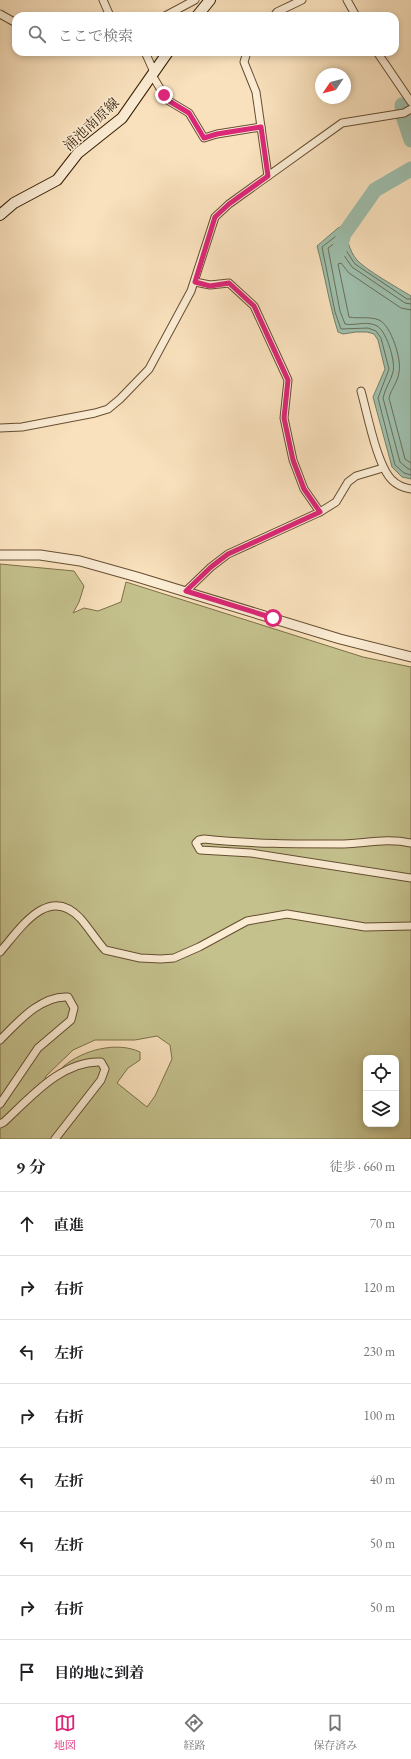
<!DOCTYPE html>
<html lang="ja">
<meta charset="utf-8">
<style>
:root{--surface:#fff;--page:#f6f6f6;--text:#202124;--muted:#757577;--line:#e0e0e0;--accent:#db2777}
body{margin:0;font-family:"EB Garamond","Noto Serif JP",serif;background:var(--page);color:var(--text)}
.controls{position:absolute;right:12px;bottom:12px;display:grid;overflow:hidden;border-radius:8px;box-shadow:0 2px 6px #0003}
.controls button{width:36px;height:36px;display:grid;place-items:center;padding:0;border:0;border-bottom:1px solid var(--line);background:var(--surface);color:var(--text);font:20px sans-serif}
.compass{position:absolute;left:315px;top:68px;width:36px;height:36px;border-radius:50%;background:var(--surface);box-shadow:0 2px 6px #0003;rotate:235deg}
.stop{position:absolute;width:12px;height:12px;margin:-9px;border:3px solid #db2777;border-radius:50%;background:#fff}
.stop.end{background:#db2777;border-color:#fff;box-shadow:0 1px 4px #0008}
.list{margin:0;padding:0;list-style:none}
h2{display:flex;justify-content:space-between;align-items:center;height:52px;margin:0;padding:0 16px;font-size:17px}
h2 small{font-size:13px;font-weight:400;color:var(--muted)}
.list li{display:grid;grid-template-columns:26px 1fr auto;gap:12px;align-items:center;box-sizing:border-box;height:64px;padding:0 16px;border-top:1px solid var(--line)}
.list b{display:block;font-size:15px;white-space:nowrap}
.list em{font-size:13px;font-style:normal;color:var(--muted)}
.icon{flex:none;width:22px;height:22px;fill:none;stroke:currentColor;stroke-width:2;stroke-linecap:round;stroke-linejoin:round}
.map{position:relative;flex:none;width:411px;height:1139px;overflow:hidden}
.search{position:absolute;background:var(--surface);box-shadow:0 2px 6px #0003;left:12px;right:12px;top:12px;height:44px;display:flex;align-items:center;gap:10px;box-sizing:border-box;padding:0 14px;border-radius:12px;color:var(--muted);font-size:15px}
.sheet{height:564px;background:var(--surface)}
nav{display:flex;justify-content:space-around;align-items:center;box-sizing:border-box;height:56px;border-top:1px solid var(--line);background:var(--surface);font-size:11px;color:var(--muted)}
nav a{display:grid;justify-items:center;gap:2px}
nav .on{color:var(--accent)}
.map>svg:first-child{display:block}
</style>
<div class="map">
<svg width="411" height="1139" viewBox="0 0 411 1139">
<rect width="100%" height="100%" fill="#f9e1bd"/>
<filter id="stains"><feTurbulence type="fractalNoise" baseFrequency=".005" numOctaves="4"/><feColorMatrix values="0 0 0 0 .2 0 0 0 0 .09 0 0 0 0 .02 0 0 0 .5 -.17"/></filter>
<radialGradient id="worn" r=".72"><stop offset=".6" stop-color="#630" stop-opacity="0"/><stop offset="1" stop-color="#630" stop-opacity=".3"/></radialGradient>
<path fill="#c4c18d" stroke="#7c6f48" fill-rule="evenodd" d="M0,564L74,571L84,586L79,602L73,613L84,608L98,611L121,602L126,582L363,657L411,667V1139H0ZM157,1036L170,1045L172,1059L155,1096L147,1107L117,1083L128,1068L140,1060V1052C117,1041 83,1050 64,1066C55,1073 49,1084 41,1092L46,1076L73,1050L95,1040H135ZM366,1058H396V1124H366Z"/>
<path fill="#9ebeac" stroke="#747e68" d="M342,226C347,237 349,251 357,260C366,270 398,288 411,296V479L402,477L392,467L373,397L385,369L378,340L374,334L367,332H356L343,334L338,332C329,304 325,275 317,246L338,228Z"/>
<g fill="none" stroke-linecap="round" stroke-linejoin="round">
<g stroke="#6a6e57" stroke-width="1">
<path d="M411,299H407L355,264L347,252L340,233L322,247L335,312L341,329L368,328L376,331L381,338L389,369L378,398L395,465L404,473L411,475"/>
<path d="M411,304L405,303L352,267L343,254L338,241L328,248L340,311L345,324C354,326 365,321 375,325C386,328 396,362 393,372C391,381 385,388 383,398L400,462L407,468L411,470"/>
<path d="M411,310L401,308L349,273L341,263L338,264L349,317C358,319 369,316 379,320C391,325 402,360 399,372C398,382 391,389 389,398L405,459L411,463"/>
</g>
<g stroke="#9ebeac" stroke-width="15">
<path d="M402,105L403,116L411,140"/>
<path d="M339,251L344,234L375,190L411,169"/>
</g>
<g stroke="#664e31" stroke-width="9">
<g id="minor">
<path d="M103,0L110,16"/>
<path d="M347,0L356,16"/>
<path d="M0,14L16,23"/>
<path d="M165,16L195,0"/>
<path d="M274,16L277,12L302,0"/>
<path d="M145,52L154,72"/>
<path d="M247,52L244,62L256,92L268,176"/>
<path d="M377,52L411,102"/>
<path d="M152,75L164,95L169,101L189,113L204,138L217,134L261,127"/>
<path d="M195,282L210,285L229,283L254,306L288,380L284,418L293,460L304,489L320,512"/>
<path d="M361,391C367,412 377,466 392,480C397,485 404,488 411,489"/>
<path d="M0,428L22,427L95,413L108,409L120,399L149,369L191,291L215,217L229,204L342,123L404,113L411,109"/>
<path d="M186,591L211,567L228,554L320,512L336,502L348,482L356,476L383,468"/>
<path d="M411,843C388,838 367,843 344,844C298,844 251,844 204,839L199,840L196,843L200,850L251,853L411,878"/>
<path d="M0,952C20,929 48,884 80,918C89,928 96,940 105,950L140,958L161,959L174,958L199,947L247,921L287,914L365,927L411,926"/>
<path d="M0,1040C17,1023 41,995 68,997L74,1008L71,1020L38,1048L0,1104"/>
<path d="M0,1124L4,1122C30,1098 62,1060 101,1062L105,1069L101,1080L55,1139"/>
</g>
</g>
<g stroke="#664e31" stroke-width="11">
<path id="tertiary" d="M0,555H40L80,561L137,577L340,639L411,657"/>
</g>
<g stroke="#351d02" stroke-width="12">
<g id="secondary">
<path d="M197,16L210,0"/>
<path d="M0,215L14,203L57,180L78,153L122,118L168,52"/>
</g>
</g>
<use href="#minor" stroke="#fbecd4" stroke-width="7"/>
<use href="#tertiary" stroke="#fbecd4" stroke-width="9"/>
<use href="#secondary" stroke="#fbecd4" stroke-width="10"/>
</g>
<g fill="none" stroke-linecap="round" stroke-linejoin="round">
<path stroke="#db2777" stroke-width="5" d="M164,95L169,101L189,113L204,138L217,134L261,127L268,176L229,204L215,217L195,282L210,286L229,283L254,306L288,380L284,418L293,460L304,489L320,512L228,554L211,567L186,591L273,618"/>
</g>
<g text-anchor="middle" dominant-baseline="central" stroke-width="3" stroke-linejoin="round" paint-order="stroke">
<g font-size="14" fill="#351d02" stroke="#fbecd4">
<text transform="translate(91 124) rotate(-43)">浦池南原線</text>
</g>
</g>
<rect width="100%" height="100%" filter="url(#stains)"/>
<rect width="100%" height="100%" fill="url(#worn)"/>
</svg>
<div class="controls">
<button><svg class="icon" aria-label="locate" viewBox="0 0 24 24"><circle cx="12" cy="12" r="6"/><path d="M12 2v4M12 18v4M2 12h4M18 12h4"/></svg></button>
<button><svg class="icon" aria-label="layers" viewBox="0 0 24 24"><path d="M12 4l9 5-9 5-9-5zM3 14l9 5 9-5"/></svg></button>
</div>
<svg class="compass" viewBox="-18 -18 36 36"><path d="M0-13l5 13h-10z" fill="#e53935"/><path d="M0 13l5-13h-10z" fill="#757577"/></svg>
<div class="stop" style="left:273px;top:618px"></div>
<div class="stop end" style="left:164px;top:95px"></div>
<div class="search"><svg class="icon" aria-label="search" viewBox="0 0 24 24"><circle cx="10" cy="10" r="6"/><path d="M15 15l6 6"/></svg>ここで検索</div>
</div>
<section class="sheet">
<h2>9 分<small>徒歩 · 660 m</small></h2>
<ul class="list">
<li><svg class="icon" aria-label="ahead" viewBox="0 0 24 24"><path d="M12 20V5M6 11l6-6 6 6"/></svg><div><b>直進</b></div><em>70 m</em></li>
<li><svg class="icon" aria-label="right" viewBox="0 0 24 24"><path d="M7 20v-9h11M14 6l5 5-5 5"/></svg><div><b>右折</b></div><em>120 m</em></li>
<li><svg class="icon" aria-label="left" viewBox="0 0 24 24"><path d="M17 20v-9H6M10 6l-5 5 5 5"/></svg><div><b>左折</b></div><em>230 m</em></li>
<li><svg class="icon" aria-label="right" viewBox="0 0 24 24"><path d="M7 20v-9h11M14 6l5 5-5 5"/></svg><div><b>右折</b></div><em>100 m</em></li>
<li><svg class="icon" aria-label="left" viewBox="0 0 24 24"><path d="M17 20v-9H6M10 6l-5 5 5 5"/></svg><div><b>左折</b></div><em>40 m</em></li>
<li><svg class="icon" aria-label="left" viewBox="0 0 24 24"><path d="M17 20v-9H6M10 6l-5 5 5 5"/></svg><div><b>左折</b></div><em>50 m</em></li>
<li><svg class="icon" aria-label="right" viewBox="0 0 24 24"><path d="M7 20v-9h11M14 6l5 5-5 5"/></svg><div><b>右折</b></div><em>50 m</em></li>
<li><svg class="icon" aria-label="arrive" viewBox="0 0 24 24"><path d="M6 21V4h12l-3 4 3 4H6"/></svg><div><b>目的地に到着</b></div></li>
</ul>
</section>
<nav>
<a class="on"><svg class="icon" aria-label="map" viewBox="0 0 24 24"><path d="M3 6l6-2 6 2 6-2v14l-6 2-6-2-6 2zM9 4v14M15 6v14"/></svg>地図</a>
<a><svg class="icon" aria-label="directions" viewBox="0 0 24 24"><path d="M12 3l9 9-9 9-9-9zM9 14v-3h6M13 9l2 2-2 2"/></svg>経路</a>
<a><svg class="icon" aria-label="saved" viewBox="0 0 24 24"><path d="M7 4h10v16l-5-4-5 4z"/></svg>保存済み</a>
</nav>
